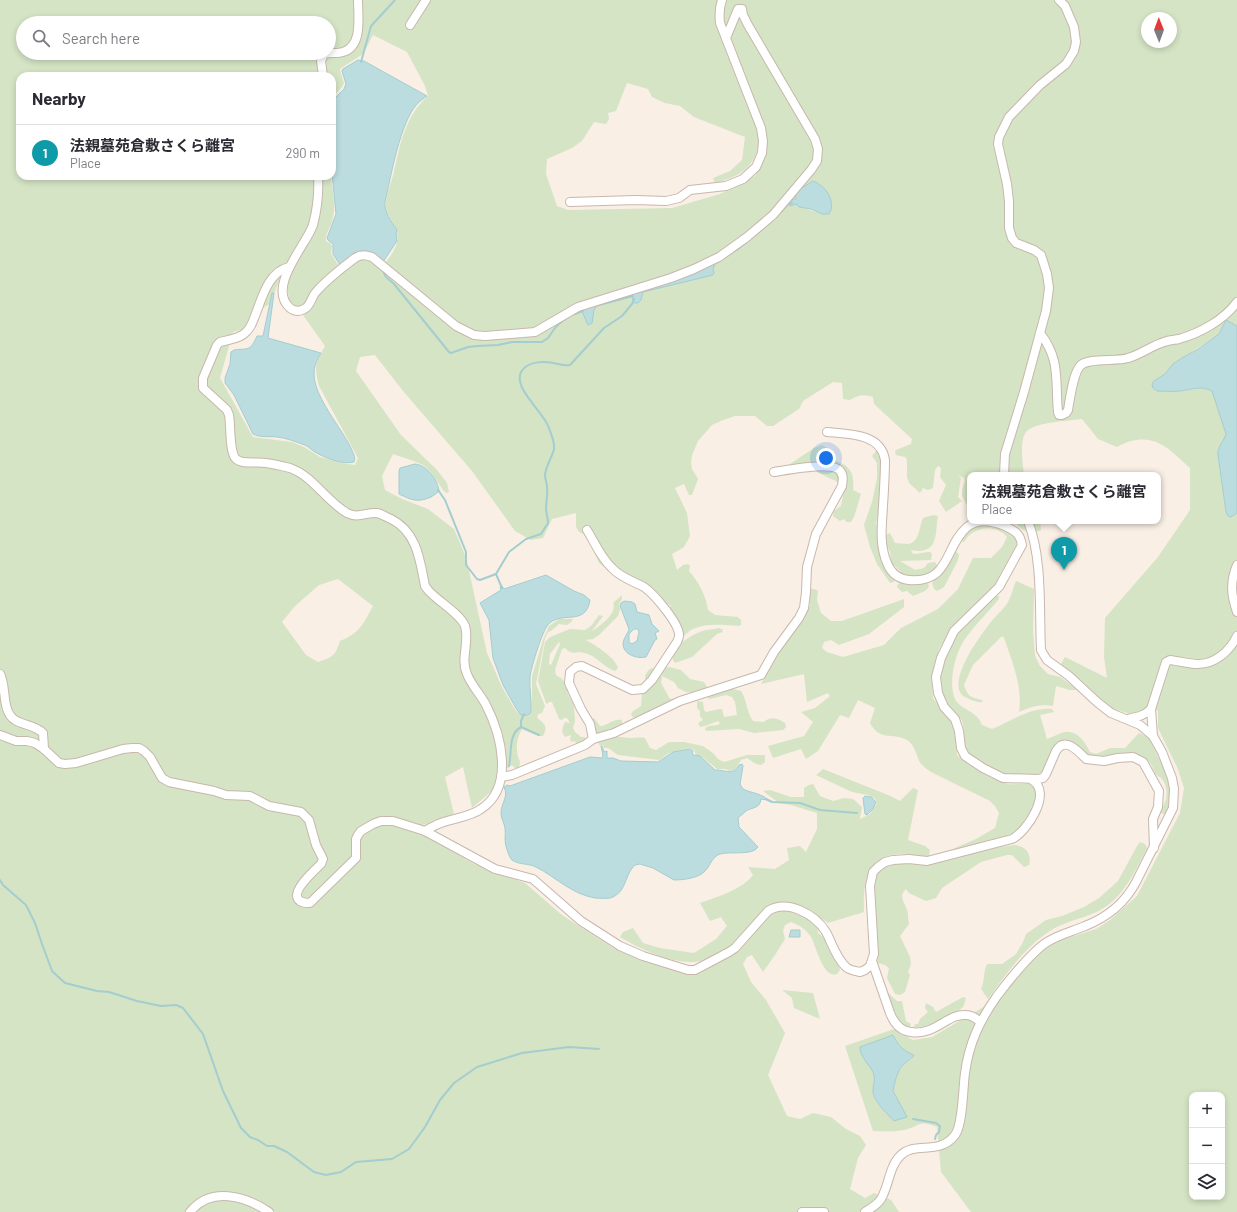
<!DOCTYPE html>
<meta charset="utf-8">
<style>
:root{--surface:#fff;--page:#f7f7f7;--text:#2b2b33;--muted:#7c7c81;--line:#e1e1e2;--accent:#d26a5a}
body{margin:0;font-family:Barlow,"Noto Sans JP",sans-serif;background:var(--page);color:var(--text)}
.controls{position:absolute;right:12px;bottom:12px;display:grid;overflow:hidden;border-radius:8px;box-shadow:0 2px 6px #0003}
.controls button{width:36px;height:36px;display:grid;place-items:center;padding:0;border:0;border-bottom:1px solid var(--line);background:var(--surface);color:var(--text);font:20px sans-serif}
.compass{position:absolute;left:1141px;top:12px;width:36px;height:36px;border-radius:50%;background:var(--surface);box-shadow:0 2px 6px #0003;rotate:359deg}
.you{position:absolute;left:826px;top:458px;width:14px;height:14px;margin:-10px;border:3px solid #fff;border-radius:50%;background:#1a73e8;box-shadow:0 0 0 6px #1a73e833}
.badge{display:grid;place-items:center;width:26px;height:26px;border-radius:50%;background:var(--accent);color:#fff;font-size:13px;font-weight:700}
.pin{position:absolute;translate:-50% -33px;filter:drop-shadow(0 1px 2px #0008)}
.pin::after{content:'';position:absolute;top:21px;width:14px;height:12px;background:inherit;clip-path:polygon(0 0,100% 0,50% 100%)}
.popup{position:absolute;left:967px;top:472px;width:194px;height:52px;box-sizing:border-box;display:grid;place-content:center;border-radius:8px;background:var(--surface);filter:drop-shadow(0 1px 3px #0005);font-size:13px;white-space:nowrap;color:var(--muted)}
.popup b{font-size:15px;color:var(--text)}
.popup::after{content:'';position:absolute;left:50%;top:100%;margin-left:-8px;border:8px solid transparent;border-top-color:var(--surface)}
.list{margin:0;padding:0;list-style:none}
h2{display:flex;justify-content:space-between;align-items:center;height:52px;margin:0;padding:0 16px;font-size:17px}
h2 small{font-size:13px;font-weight:400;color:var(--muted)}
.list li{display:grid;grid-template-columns:26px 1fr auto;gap:12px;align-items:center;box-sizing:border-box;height:56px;padding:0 16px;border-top:1px solid var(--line)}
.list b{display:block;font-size:15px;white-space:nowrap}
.list p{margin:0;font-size:13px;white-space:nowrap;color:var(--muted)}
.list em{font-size:13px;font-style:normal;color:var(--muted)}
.icon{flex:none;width:22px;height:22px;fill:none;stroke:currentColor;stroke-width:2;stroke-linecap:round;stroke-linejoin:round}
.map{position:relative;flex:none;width:1237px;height:1212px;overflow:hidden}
.search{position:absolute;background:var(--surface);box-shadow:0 2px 6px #0003;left:16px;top:16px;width:320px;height:44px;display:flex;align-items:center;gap:10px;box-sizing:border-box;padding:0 14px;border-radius:22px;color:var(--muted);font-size:15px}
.panel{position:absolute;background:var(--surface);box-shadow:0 2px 6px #0003;left:16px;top:72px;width:320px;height:108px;border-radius:12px}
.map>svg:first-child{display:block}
</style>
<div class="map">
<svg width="1237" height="1212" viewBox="0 0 1237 1212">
<rect width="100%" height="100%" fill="#f9efe5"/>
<g fill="#d5e4c5" fill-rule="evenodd">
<path d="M0,0H1237V326L1226,320L1219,334L1173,364L1165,374L1152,384L1153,388L1157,391C1166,391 1175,392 1183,391C1193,390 1202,386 1212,391L1226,434L1225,439L1218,451L1226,512L1231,517L1237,513V1212H971L941,1172L937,1127C917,1119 920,1127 904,1130C894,1132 883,1131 873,1131L845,1046L894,1029L913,1040L932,1037L999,998L1022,970L1040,952L1058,941L1096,929L1110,920L1137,896L1180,813L1184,788L1178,769L1158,728V711L1148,706L1141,711L1131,714L1110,708L1084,683L1061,664L1065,657L1107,678L1104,657L1105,618L1158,557L1190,510V468C1172,452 1158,434 1131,441C1126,442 1121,445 1117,447L1098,439L1082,419C1068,421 1034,422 1026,432C1019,441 1023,465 1024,475H970V511L962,496V490L965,481L964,478L958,475L961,478L958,497L962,501L946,512L939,501L946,485L940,477L941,468L938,466L935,470L933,488L928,490L923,488L920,493L909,483L907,477V459L905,457L896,455L895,452L896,450L911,444L912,439L874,404L873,397C864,394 858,395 850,400L843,399L842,383L833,382L803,401L799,409L773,426H767L755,416H735L723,420L712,425L698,441L692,455L691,463L692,469L698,479L692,495H689L684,484L675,488L687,513L690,536L684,547L672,554L677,570L683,565L688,564L690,566L689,571C699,583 706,595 708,610L715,615L738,617L741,620V625L738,626C724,625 707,623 693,629C690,630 686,634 683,637L676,634L665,615L671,606L668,604L658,605L639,588L618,578L599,563L586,535L579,532L576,527V513L552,519L543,538L531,540L515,531L472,471L403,391L375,355L360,357L356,371L401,435L437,470L447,483L449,492L446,493L443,490C438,483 434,475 428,469C422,462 403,458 393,454L382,476L385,490L402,499L428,509L454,529L466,557L487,653L502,687L516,711L521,715L526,717L532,713V676L543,640L549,626L559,619H573L571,622L567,625L559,624L551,631L548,632L545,638L536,684L545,706L542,713L538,714L537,718C545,723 548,727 543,736H538L522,729C516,739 515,752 520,762L519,768H515L512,765L505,770L493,790L472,808L463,767L445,777L454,814L434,820L427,824L421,825L420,830L432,839L474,864L525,883L562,915L613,948L638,958L684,973H694L730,956L743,945L773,913L782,909L795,911L817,926L818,933C830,941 837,956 840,970L837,974C823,979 816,946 811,937C806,929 799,925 791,922L785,925L783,931L785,939L775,955L763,972L752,955L747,957L743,964L751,982L766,1000L785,1033L768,1075L787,1116L800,1119L813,1113L831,1117L846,1129L860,1136L866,1145L858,1158L850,1189L865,1198L874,1193L891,1200L899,1212H0ZM1147,18H1171V42H1147ZM23,23H329V53H23ZM373,35L407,52L425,86L428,96C404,117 400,146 393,176C390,185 386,196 386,206C386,212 390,217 393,223C404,242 393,253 381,268L369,259L362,258L334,279L317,294L311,307L303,315L325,346C315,364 314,366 319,386L358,458L355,465L341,463L320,457L304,447L292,442L253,437L220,378L233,332L246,328L253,313L270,304L279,281L287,283L289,301L295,306H302L306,304L313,289L339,267L331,253L332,246L330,243L326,241C325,232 332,226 333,217C336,204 332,189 331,176H20V76H332V98L342,87L344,83L341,74L340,69L346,65L363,54ZM627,83L648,89L652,97L665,103L680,106L694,117L745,137L742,160L730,171L713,178L715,183C730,179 747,173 754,158C757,153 758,147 759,142L766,143L764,160L755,176L739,185L720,194L672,208L568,210L557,206L546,174L547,159L572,148L582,141L594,122L606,124L609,119L608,113L616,111ZM796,199L822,214C814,211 802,208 796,204ZM713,266L714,273L643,292ZM338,579L373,606C363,624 360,633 340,641C335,656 333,657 318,662L306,655L282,622L295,606L319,585ZM893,1035L897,1042L912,1059L905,1063L897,1074L893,1091L907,1117L885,1113C883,1106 876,1103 874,1097C871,1091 876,1084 875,1078C873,1070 866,1062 862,1055ZM1192,1095H1222V1197H1192Z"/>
<path d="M822,445L830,450V459C848,464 855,470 853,490L861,494L854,517L851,522H846L844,519L840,521L833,516L834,511L841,506L844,490L836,481L812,470L787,468V466L814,448Z"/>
<path d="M876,451L879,452L882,461L881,502L876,523L894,578V582L890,583L877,564L870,547L864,525L872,502L877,478V463L872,456Z"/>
<path d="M933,515L938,516C935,531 939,551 918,551C915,551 913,550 911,550L913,554C919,554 924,552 930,552L932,554L931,560L900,561L915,570L924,568L928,563L935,562L938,567L927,576L911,577L904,575L891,562L890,551L887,547L886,535L890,533L895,543C899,543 904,544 908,544C920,542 919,527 923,518Z"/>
<path d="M1015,521H1040L1041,530C1030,535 1020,531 1015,521Z"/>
<path d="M985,523C998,526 1011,529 1019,540L991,591L951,629L939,649L932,680L933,698L955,727L957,755C970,766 992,781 1009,784C1017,785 1024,783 1032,784L1037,793L1035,804L1018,831L1005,836L952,850L955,848L976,839L995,828L999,813L995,806L990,801L931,772C928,770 924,767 921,764C916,757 916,745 907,740C893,732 880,742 870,723L875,708L858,700L849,718L840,715L818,751L806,759L801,749L773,758L768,746L804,736L813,722L801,712L815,708L830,696L828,693L807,702L804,674L761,684L780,651L810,606V589H814L818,591L817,600L821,613L831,621H842L904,599V607L869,634L839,645L831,640L824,642L822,648L827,652L843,657L884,645L901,628L938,609L958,589L973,558H991L1002,547L1007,537C1004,533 1001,532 997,530C984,525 970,531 964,542L960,541C967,531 973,527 985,523Z"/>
<path d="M954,552H957L959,555L958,560L944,587L937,591L934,589L932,583L940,573Z"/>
<path d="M1016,581L1034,589L1033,631L1035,656L1040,666L1048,674L1060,677L1078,690H1070L1056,686L1053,706C1040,704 1031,707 1019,712C1023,687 1012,661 1004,638L1002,636L973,665L964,685C968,697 970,697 982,700L983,702C977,703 971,700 965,697C945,687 976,641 985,630C991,620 1000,613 1007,604C1011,597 1013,588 1016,581Z"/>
<path d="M902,583L914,585L928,583L929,587L925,591L913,596L907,591L902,592L897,587L898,584Z"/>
<path d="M622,595V599L619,604L620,609L618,616L599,635L593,639L586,640C596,646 615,657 618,668L615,671C603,667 597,656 585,653C575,650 574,657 565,648L562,649L555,670L556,675L562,679L566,684L568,694L574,705L575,721L573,728L575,732L581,737H584L587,739L580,745L576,744L575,741L572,742L570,740L571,735L565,737C561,732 562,728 565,722L570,723L567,718H563V720L559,719L552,702H549L547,704L546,703L538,681L545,642L550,637L570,629L585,630L591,626L599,615L603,616L592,631C600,626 618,613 613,603ZM559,642L560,644L551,665L549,664L550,654Z"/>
<path d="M995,596H999V599C988,612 975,625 965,639C955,653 947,685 956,701C962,710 977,711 982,725L992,729C1012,721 1030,707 1052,709L1054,712L1040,715L1047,739C1053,737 1059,733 1065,732C1077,730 1086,743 1090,752L1096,754L1110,748H1125L1139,733L1149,738L1167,775L1172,791L1170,805L1165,814L1160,813C1161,809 1164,806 1165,802C1168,796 1167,785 1162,779C1161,777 1157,776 1155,773C1153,770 1153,766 1150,763C1137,745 1110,762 1092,757C1081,754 1080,737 1062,742C1046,746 1053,769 1038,774C1034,775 1030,775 1026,775C1019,775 1011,776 1005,775C997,773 967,755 965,748C963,739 965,730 962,721C960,717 955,713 952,710C947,704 944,698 942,692C935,674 949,644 960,629C970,617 984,606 995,596Z"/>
<path d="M718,628L722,629L723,632L717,634L692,657L675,663C664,650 692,635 702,631C707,629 713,630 718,628Z"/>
<path d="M669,667L681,670L690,679L704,682L707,687L706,690L695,693L686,692L678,688L674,682L662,676V671L664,668Z"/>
<path d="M651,668L656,669L662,677L661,683L670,699L679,698L634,718L631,715L632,712L641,706L642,692L646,682L645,676L647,672Z"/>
<path d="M730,688L741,691C747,700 746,711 753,721L764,722C771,716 777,718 785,723L786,727L783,730L754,733L739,729L706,731L705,728L709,726L718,725L720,723L718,721L705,726L700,727L698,723L703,720L700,716V711L697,708V701L703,702L704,710L706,712L720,709H722L724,717L737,715L735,702L732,697L726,695L710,699L707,697V695Z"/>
<path d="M594,718L600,726C608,726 613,718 622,720V726C614,732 607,724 604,737C613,736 621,737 630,738C636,738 639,737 645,738L650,748L656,750L669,742H684L703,746L713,753L718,759L724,762L747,755H765V762L761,765L756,764L747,758L741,760L735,769L730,771L725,769H717L701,756L696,755L694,750L690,748L669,753L659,760L618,755L608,748H604L603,745L600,746C595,738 596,728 592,719Z"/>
<path d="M823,769L888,795L900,801L913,788L918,790L908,840L925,846L930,850L929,856C918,857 908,853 898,854C865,857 863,886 864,912L828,923C806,907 781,890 758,915C748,927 740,939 727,949C723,952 717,958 712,959C681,969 646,952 620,937L623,932L633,928L643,943L660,948L694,953L716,939L727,926L721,917L710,921L700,903C717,897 743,889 753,875L748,867L775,869L789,860L787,848L800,846L806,852L817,829V813L791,805L779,803L763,791L770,790L791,797H804V788L809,785L813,784L820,796L833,801L844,798L853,799L862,807L860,819L870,814L877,803L875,799L868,795L852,792L816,775Z"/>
<path d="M1140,842L1145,844L1147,848C1132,877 1121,904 1089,915C1073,921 1058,924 1044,935C1021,952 1005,976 988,999L981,989C985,981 983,972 987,964H1002L1016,954L1023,942L1026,934L1046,920L1062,916L1084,907L1099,898L1118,881L1137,846Z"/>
<path d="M1014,845C1026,846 1032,854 1029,865L1024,867L1012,855H1007L981,862L942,888L936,898L926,901L909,893L906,889C897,897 907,905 908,914C908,918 908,920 909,924L900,936L910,957L911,964L908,972L910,975L905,992L900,995L895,994L887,978L889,968L885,965L878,963L877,958L874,886L877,875L882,867L889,864L900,862L929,865L977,851Z"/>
<path d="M782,990L813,993L820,1019L794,1008L792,998Z"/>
<path d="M886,991L897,1001H902L906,1021L911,1024L909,1028C893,1023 890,1005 886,991Z"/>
<path d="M963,997L966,998C965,1001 964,1005 963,1007C957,1014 922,1030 914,1027L915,1024H918L920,1019L928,1012L925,1008L926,1003L933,1007L936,1012Z"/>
</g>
<g fill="#bcdddf" stroke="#a4cdcf" fill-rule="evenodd">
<path d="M358,60L364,61L427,96C424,98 420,101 417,104C400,123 391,176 385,202C384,212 391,221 397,230L396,233L397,241L383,262C362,245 359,250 340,265L333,254V244L328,240L327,238L336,214L332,173L333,137L332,101L344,89L346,84L342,71L343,69Z"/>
<path d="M813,181C825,185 837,202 829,214H822L811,209L799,207L796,204L790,206L789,201L796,199L795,194L797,191Z"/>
<path d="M714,263L715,264L713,269L714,273L713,275L643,292L641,300L638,303H634L631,293Z"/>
<path d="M272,293H274L268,338L321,353C317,360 314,366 314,374C314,397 341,427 351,448C353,453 356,457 354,462C342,465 325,458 315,452C310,449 307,445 302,444C294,441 286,438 277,437C269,436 261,438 253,434L234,395L225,383V378L230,364L231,352L234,350C248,348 250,352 257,336H263Z"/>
<path d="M597,305L594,310L592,323L588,325L581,309Z"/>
<path d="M1226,320L1237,326V513L1231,517L1228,516L1226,512L1218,455C1217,447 1224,441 1226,434L1212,391C1201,385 1191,390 1180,391C1173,392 1165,391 1157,391L1153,388L1152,384L1154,381L1165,374L1173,364L1182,358L1198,349L1219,334Z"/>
<path d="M415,464C427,465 438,480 439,491C436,494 434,495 431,497C418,503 411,500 399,494V471L400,468Z"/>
<path d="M546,575L574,591L584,595L590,600C586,628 559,609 547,626C541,635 532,665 530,676C529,688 532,701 531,713L526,716L521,715L517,710L503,685L493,658L489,620L480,603L501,590L500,587L502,586L504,589Z"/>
<path d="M624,601L632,602L635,604L637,612L649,615L652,624L659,631L655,633L657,639L655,640L646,657C638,659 623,655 623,644C623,639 628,633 629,629L620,606L621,603ZM634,629H638L639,632L637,641L632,644L629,642V634Z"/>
<path d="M601,746H602L604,752L607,751V758H613L621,761L658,762L673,752L690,749L693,751L692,754L694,755L700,756L715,770C727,770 732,776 739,765L742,764L743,766L740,784L743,789C751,793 760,793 767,799V800L761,799C760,809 752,807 746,811C743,813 741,816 738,818L739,827L758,847C753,856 730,851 720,854C712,857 711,864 706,870C700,878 683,880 674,880L653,868L640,864L635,865C624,875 627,893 610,898C605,899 600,898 595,898C571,894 556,877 536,867C528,863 519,865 512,860C509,857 507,850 506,846C504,840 506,834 505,828C504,822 501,819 501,813C501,803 509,797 504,787L507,785L510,786L590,757L602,758L603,755Z"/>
<path d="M865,796L871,797L876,802L873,809L867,815L865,814L863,798Z"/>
<path d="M791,930H800V937H789Z"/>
<path d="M893,1035C898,1045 903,1051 914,1055C911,1060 908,1060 904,1064C897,1071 895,1081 893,1091L907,1117L894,1121C888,1115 872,1099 873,1091C873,1084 876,1079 873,1072C869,1064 860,1057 860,1047Z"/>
</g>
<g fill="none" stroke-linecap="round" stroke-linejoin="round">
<g stroke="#a4cdcf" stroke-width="2">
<path d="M361,62L371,26L395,0"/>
<path d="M781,212L788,204L792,203"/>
<path d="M728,255L738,249L772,221"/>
<path d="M382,269L386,277L394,284L449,352L451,353L468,347L478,346L498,345L512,342H542L548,338L555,328L561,322L572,315L583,311"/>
<path d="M595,306L633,296"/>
<path d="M438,490L445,500L466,552V565L477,579L480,580L496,574L509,552L526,539L541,534L548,523C548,518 546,513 546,508C546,501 548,494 547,487C547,483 545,479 545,475C546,465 552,458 554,449C555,442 551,434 549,428C544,412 513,389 521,372C528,360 547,361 558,364C562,365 565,366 570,365L604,328L622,316L632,304L634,299"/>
<path d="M496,574L502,588"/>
<path d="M521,727L539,735"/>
<path d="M509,766C512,753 508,734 521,727V721L524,714"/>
<path d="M766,799L772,802L800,803L820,810L857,813"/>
<path d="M0,880L3,885L26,905L35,923L42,944L52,971L65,983L97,991L109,992L137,1001L161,1006L176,1005L183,1008L203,1034L223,1091L241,1128L250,1137L258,1140L267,1146H274L287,1152L314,1172L326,1175L341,1172L356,1162L392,1159L409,1149L425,1127L440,1100L454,1083L477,1067L522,1053L569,1047L599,1049"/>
<path d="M913,1119L936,1123L940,1126L939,1132L936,1135L935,1139"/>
</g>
<g stroke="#c8b7ad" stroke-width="10">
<g id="minor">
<path d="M410,25L426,0"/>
<path d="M323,76L321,61L324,54C330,52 337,54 343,52C363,46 358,17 358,0"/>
<path d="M318,176C319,192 317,210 313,225C307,244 266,287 290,308C294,311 299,312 304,309C311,306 311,297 316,292C327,279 342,268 355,258C361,254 366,255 372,257L456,326L474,335L485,336L535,332L578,307L671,278L694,269L719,257L747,237L773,215L811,170L817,161L818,149L815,139L748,25L743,15L742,9H738L726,38"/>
<path d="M570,202L636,200L666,201L679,198L690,190L726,186L743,179L756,167L762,153L763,141L761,128L720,23C719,14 719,8 722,0"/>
<path d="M289,267C268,272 262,298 255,316C253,321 251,328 246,332C241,338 228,340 220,342L217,345L203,378V388L227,410L229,415C231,425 229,452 236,459C243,465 257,461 266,463C274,464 282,466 290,468C313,476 326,501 347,513C359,519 366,512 377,513C382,514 386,517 391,519C417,532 420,560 425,586L428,590C437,601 460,613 465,626C470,641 460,659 467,674C471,685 481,695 486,705C501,734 515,787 481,809C470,817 454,818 441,823C435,825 430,828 425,831"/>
<path d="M1040,333C1061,360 1055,381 1058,412L1059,415H1062L1066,413L1068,410C1070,399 1073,374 1080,366C1088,357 1116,362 1128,358C1140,355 1151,346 1164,342C1169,340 1174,340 1179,339C1200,333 1224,320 1237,302"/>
<path d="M827,432C848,434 881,433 885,460C885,475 884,490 883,506C882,525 879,544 887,563C891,573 898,579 909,580C951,583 944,547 967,527C978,518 993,521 1005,526C1015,531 1020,533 1022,545L999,587L954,631L941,658L936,677L938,693L944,707L955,719L959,731L961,748L965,756L983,768L1003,778L1038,779L1043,778L1046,774L1056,751C1065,736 1078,751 1086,759L1104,761L1118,758L1133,757L1143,762L1159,791L1158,807L1153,819L1154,848"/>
<path d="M1004,475L1005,454L1024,392L1046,311L1049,288L1047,274L1041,255L1034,250L1016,243L1012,238L1009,228V201L1007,184L998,144L999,137L1009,117L1040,85L1066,64L1074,51L1076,42L1074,27L1065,6L1059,0"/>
<path d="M587,530C595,543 601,558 612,568C621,578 633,581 644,587C654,594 680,624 679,636C679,638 678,640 677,642L652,680L643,689L632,690L582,666L576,667L570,672L569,683L581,709L590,724L593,739"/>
<path d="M1237,565C1230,582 1231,595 1237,612"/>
<path d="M0,674C7,687 1,711 15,720C25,726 35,725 43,733L44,749"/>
<path d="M1127,719C1137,717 1144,716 1151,709"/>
<path d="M0,735L16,741H27L35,743L44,749L59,763L65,764L76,763L123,749L132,748H139L144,751L150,757L162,778L169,782L214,791L226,795L250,796L269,806L301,812L309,820L316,845L323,859L321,864C315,870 292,890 298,899C301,903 305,903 310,903L356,858V839L358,835L361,831L373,824L381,821H393L425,831L495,869L533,879L581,921L620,946L643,956L688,970H695L729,952L735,948L768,911C787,899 815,914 826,932C832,943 836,958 846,967C849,970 855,971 860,972L865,970L870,966L874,954L870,886L873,872L878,867L885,862L893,860L909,859L927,861L1012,839C1027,832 1053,792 1032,780"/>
<path d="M1153,736L1151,709L1166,662L1170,660C1179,661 1189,664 1198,664C1215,664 1230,651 1237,636"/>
<path d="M501,777L512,775L585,745L593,739L614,733L680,701L761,675L774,652L799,618L804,608L806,592L807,567L816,534L842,486C843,480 844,473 838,469C827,462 787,470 774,472"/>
<path d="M872,961L890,1013C894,1023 900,1031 911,1032C935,1036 948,1013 966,1015C972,1015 976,1018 980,1022"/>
<path d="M190,1212C211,1186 245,1196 269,1212"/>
<path d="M802,1212H824"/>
<path d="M865,1212C870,1209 877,1205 881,1199C889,1186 889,1166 901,1155C916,1141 939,1156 955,1135C963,1125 963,1086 965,1073C969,1043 980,1020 997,996C1010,979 1027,957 1044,944C1056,935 1071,932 1085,926C1108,917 1125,903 1136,882L1173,808L1174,789L1172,778L1162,752L1153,736L1140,725L1111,713L1097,702L1069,676L1047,660L1041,650C1039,609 1043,560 1028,521"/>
</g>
</g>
<use href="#minor" stroke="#fff" stroke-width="8"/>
</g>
</svg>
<div class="controls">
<button>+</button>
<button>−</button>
<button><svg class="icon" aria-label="layers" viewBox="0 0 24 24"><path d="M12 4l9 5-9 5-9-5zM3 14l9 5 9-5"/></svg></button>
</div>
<svg class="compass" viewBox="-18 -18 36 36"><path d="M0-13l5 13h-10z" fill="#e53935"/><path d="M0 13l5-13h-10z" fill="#7c7c81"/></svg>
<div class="you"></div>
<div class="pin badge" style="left:1064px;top:570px;background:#0f9aa8">1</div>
<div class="popup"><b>法親墓苑倉敷さくら離宮</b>Place</div>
<div class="search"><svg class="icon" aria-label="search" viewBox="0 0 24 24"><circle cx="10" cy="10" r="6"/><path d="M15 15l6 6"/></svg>Search here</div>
<section class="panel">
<h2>Nearby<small></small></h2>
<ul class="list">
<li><span class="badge" style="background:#0f9aa8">1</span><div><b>法親墓苑倉敷さくら離宮</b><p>Place</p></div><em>290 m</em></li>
</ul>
</section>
</div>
